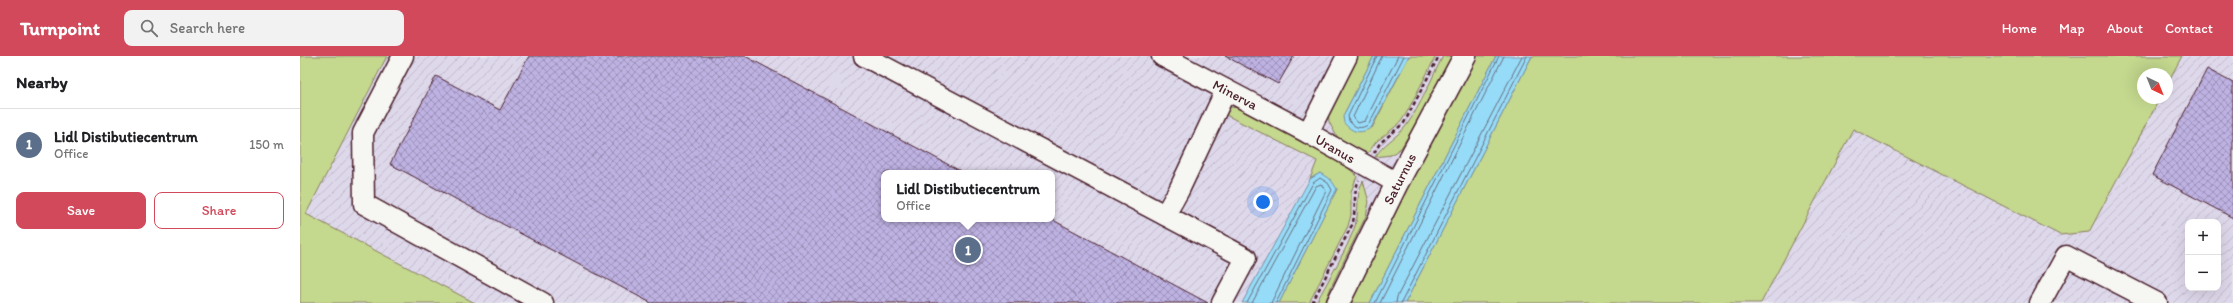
<!DOCTYPE html>
<meta charset="utf-8">
<style>
:root{--surface:#fff;--page:#f2f2f2;--text:#202124;--muted:#757577;--line:#e0e0e0;--accent:#d1495b}
body{margin:0;font-family:Itim,sans-serif;background:var(--page);color:var(--text)}
.controls{position:absolute;right:12px;bottom:12px;display:grid;overflow:hidden;border-radius:8px;box-shadow:0 4px 16px #0002}
.controls button{width:36px;height:36px;display:grid;place-items:center;padding:0;border:0;border-bottom:1px solid var(--line);background:var(--surface);color:var(--text);font:20px sans-serif}
.compass{position:absolute;left:1837px;top:12px;width:36px;height:36px;border-radius:50%;background:var(--surface);box-shadow:0 4px 16px #0002;rotate:137deg}
.you{position:absolute;left:963px;top:146px;width:14px;height:14px;margin:-10px;border:3px solid #fff;border-radius:50%;background:#1a73e8;box-shadow:0 0 0 6px #1a73e833}
.badge{display:grid;place-items:center;width:26px;height:26px;border-radius:50%;background:var(--accent);color:#fff;font-size:13px;font-weight:700}
.pin{position:absolute;translate:-50% -50%;border:2px solid #fff;box-shadow:0 1px 4px #0006}
.popup{position:absolute;left:581px;top:114px;width:174px;height:52px;box-sizing:border-box;display:grid;place-content:center;border-radius:8px;background:var(--surface);filter:drop-shadow(0 1px 3px #0005);font-size:13px;white-space:nowrap;color:var(--muted)}
.popup b{font-size:15px;color:var(--text)}
.popup::after{content:'';position:absolute;left:50%;top:100%;margin-left:-8px;border:8px solid transparent;border-top-color:var(--surface)}
.list{margin:0;padding:0;list-style:none}
h2{display:flex;justify-content:space-between;align-items:center;height:52px;margin:0;padding:0 16px;font-size:17px}
h2 small{font-size:13px;font-weight:400;color:var(--muted)}
.list li{display:grid;grid-template-columns:26px 1fr auto;gap:12px;align-items:center;box-sizing:border-box;height:72px;padding:0 16px;border-top:1px solid var(--line)}
.list b{display:block;font-size:15px;white-space:nowrap}
.list p{margin:0;font-size:13px;white-space:nowrap;color:var(--muted)}
.list em{font-size:13px;font-style:normal;color:var(--muted)}
.actions{display:flex;gap:8px;padding:12px 16px}
.actions a{flex:1;padding:9px 0;border:1px solid var(--accent);border-radius:8px;text-align:center;font-size:14px;color:var(--accent)}
.actions .main{background:var(--accent);color:#fff}
.icon{flex:none;width:22px;height:22px;fill:none;stroke:currentColor;stroke-width:2;stroke-linecap:round;stroke-linejoin:round}
.map{position:relative;flex:none;width:1933px;height:247px;overflow:hidden}
header{display:flex;align-items:center;gap:24px;box-sizing:border-box;height:56px;padding:0 20px;background:var(--accent);color:#fff}
header strong{font-size:19px}
nav{display:flex;gap:22px;margin-inline-start:auto;font-size:14px}
.search{width:280px;height:36px;background:var(--page);display:flex;align-items:center;gap:10px;box-sizing:border-box;padding:0 14px;border-radius:8px;color:var(--muted);font-size:15px}
main{display:flex}
aside{flex:1;background:var(--surface)}
.map>svg:first-child{display:block}
</style>
<header>
<strong>Turnpoint</strong>
<div class="search"><svg class="icon" aria-label="search" viewBox="0 0 24 24"><circle cx="10" cy="10" r="6"/><path d="M15 15l6 6"/></svg>Search here</div>
<nav><a>Home</a><a>Map</a><a>About</a><a>Contact</a></nav>
</header>
<main>
<aside>
<h2>Nearby<small></small></h2>
<ul class="list">
<li><span class="badge" style="background:#5c6f8a">1</span><div><b>Lidl Distibutiecentrum</b><p>Office</p></div><em>150 m</em></li>
</ul>
<div class="actions"><a class="main">Save</a><a>Share</a></div>
</aside>
<div class="map">
<svg width="1933" height="247" viewBox="0 0 1933 247">
<defs>
<pattern id="industrial-furrows" width="10" height="10" patternUnits="userSpaceOnUse"><rect width="10" height="10" fill="#ded8eb"/><path d="M-1 1l2-2M0 10L10 0M9 11l2-2" fill="none" stroke="#c0b9ca"/></pattern>
<pattern id="building-cross-hatch" width="8" height="8" patternUnits="userSpaceOnUse"><rect width="8" height="8" fill="#beb2e3"/><path d="M0 0l8 8M0 8l8-8" fill="none" stroke="#9c90b8"/></pattern>
</defs>
<rect width="100%" height="100%" fill="#ebe8ef"/>
<filter id="ink" filterUnits="userSpaceOnUse"><feTurbulence type="fractalNoise" baseFrequency=".025" numOctaves="2"/><feDisplacementMap in="SourceGraphic" scale="8" xChannelSelector="R" yChannelSelector="G"/><feConvolveMatrix kernelMatrix="1 2 1 2 8 2 1 2 1" color-interpolation-filters="sRGB"/></filter>
<g filter="url(#ink)">
<path fill="url(#industrial-furrows)" fill-rule="evenodd" d="M87,0H1933V247H175L6,158ZM1843,18H1867V42H1843ZM584,117H752V163H584ZM1888,166H1918V232H1888Z"/>
<g fill="#c4d88e" stroke="#877c5c">
<path d="M0,0H87L6,158L175,247H0Z"/>
<path d="M1053,0H1074L1043,60L1072,72L1109,0H1136L1107,56L1100,67L1076,86L1068,97L1040,86L1029,66L1028,53Z"/>
<path d="M1143,0H1157L1101,92L1091,99L1075,101C1083,88 1096,82 1106,70C1121,49 1131,23 1143,0Z"/>
<path d="M1174,0H1196L1070,247H1047Z"/>
<path d="M1232,0H1882L1867,28V18H1843V42H1860L1789,176L1760,179L1553,73L1461,247H1105Z"/>
<path d="M929,51L942,52L1041,105L1057,120L1051,136V159L1048,170L1009,247H979L1037,133L1020,117L1010,123L1017,105L924,58Z"/>
<path d="M1063,125L1069,146L1066,160L1031,231L1025,247H1016C1029,222 1046,196 1055,170C1060,154 1055,139 1063,125Z"/>
</g>
<g fill="#96dcf8" stroke="#7890a6">
<path d="M1074,0H1109L1071,72C1060,78 1053,77 1044,67L1043,60Z"/>
<path d="M1196,0H1232L1105,247H1070Z"/>
<path d="M1020,117L1031,124L1037,133L979,247H942L1010,123Z"/>
</g>
<g fill="none" stroke-linecap="round" stroke-linejoin="round">
<g stroke="#686b7d" stroke-width="1">
<path d="M1077,0L1048,60L1049,65C1055,72 1061,74 1069,68L1104,0"/>
<path d="M1082,0L1053,61L1058,67L1065,65L1098,0"/>
<path d="M947,247L1013,127L1020,122L1028,127L1032,134L976,247"/>
<path d="M952,247L1016,130L1021,128L1026,135L971,247"/>
<path d="M1075,247L1199,0"/>
<path d="M1080,247L1204,0"/>
<path d="M1096,247L1097,241L1222,0"/>
<path d="M1101,247L1227,0"/>
</g>
</g>
<g fill="url(#building-cross-hatch)" stroke="#4a1f2b">
<path d="M229,0H445L664,117H584V163H751L908,247H351L90,108L136,20L200,54Z"/>
<path d="M925,0H994L978,28Z"/>
<path d="M1907,13L1933,27V162L1852,119Z"/>
</g>
<g fill="none" stroke-linecap="round" stroke-linejoin="round">
<g stroke="#4a1f2b" stroke-width="23">
<g id="minor">
<path d="M103,0L63,77L64,148L243,247"/>
<path d="M564,0L946,202L922,247"/>
<path d="M862,0L1008,77"/>
<path d="M1047,0L1008,77L1097,127"/>
<path d="M865,159L879,134L926,34"/>
<path d="M1740,247L1766,200L1857,247"/>
</g>
</g>
<g stroke="#4a1f2b" stroke-width="25">
<path id="major" d="M1038,247L1097,127L1165,0"/>
</g>
<g stroke="#4a1f2b" stroke-width="2.5" stroke-dasharray="4 3" stroke-linecap="butt">
<path d="M1074,97L1080,87L1104,67L1139,0"/>
<path d="M1012,247L1052,169C1057,154 1052,139 1059,124"/>
</g>
<use href="#minor" stroke="#f6f6f2" stroke-width="20"/>
<use href="#major" stroke="#f6f6f2" stroke-width="22"/>
</g>
</g>
<g text-anchor="middle" dominant-baseline="central" stroke-width="3.5" stroke-linejoin="round" paint-order="stroke">
<g font-size="14" fill="#4a1f2b" stroke="#f6f6f2">
<text transform="translate(935 39) rotate(28)">Minerva</text>
<text transform="translate(1035 93) rotate(30)">Uranus</text>
<text transform="translate(1100 123) rotate(-63)">Saturnus</text>
</g>
</g>
</svg>
<div class="controls">
<button>+</button>
<button>−</button>
</div>
<svg class="compass" viewBox="-18 -18 36 36"><path d="M0-13l5 13h-10z" fill="#e53935"/><path d="M0 13l5-13h-10z" fill="#757577"/></svg>
<div class="you"></div>
<div class="pin badge" style="left:668px;top:194px;background:#5c6f8a">1</div>
<div class="popup"><b>Lidl Distibutiecentrum</b>Office</div>
</div>
</main>
